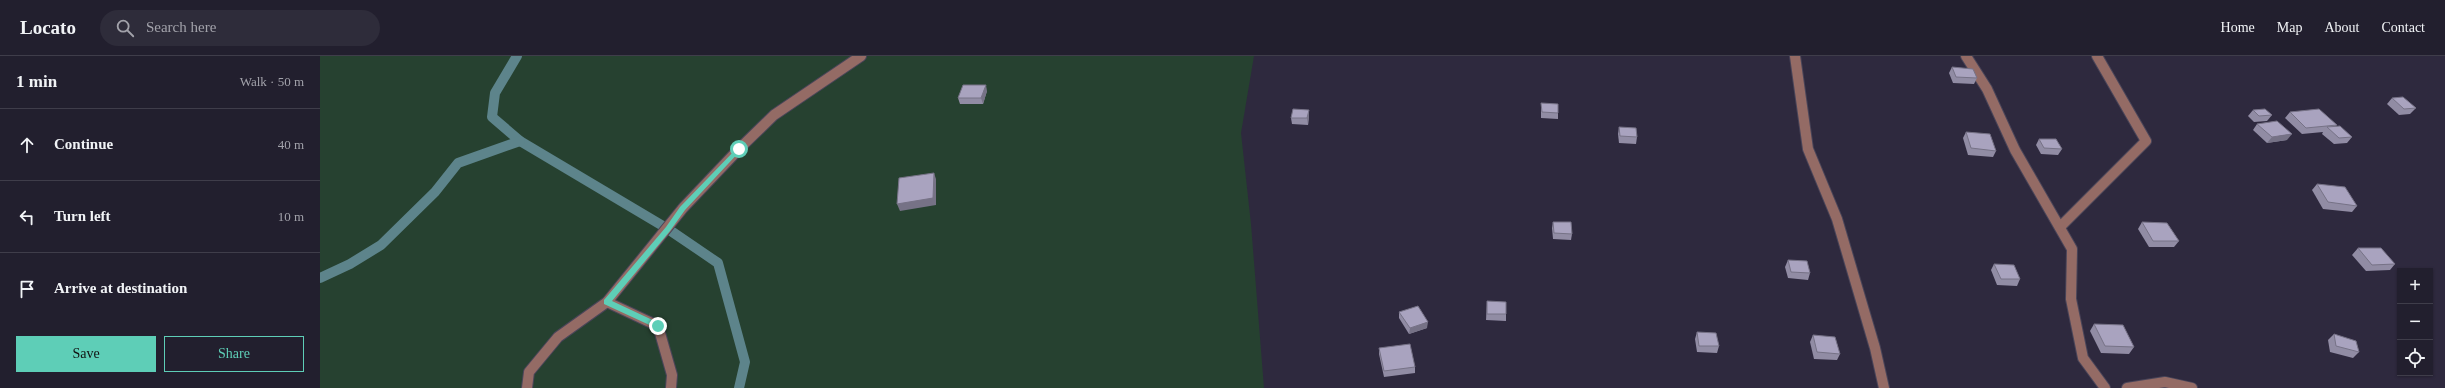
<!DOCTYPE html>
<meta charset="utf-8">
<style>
:root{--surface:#221f2e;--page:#2e2c3a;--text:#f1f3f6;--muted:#a2a2aa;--line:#3f3d4a;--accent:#5eceb7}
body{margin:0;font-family:Georgia,serif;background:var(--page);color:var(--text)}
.controls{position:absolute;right:12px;bottom:12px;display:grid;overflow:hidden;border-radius:0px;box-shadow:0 1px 3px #0004}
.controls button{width:36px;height:36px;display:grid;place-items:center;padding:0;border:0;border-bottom:1px solid var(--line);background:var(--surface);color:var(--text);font:20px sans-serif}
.stop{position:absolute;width:12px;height:12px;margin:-9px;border:3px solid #5eceb7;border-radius:50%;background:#fff}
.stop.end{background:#5eceb7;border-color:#fff;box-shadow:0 1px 4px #0008}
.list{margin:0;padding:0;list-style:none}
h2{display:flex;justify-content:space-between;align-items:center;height:52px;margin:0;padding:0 16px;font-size:17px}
h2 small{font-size:13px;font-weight:400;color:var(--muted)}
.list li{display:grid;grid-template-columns:26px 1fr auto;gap:12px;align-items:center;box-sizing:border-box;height:72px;padding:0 16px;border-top:1px solid var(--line)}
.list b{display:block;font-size:15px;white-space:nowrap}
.list em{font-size:13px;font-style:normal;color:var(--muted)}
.actions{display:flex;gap:8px;padding:12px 16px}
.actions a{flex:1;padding:9px 0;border:1px solid var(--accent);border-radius:0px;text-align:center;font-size:14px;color:var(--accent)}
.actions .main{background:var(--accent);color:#111}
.icon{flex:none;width:22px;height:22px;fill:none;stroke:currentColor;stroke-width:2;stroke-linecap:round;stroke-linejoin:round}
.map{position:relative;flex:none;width:2125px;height:332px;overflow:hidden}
header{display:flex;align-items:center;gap:24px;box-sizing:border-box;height:56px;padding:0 20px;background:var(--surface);border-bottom:1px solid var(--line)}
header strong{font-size:19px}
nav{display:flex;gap:22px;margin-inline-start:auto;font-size:14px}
.search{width:280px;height:36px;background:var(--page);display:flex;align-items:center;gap:10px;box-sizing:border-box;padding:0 14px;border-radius:22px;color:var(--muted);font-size:15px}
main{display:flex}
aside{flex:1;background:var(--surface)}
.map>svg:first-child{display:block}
</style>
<header>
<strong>Locato</strong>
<div class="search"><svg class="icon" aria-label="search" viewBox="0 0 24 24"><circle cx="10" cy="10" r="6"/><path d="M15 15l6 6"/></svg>Search here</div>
<nav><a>Home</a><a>Map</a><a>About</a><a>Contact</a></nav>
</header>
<main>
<aside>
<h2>1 min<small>Walk · 50 m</small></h2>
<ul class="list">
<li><svg class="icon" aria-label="ahead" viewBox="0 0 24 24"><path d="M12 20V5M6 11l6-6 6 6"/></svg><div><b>Continue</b></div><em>40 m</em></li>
<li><svg class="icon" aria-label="left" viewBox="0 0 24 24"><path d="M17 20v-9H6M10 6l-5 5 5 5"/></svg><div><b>Turn left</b></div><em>10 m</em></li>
<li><svg class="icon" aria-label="arrive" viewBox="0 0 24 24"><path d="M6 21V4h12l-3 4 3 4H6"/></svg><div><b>Arrive at destination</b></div></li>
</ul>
<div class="actions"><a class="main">Save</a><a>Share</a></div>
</aside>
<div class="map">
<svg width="2125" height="332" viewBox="0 0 2125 332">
<rect width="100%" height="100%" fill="#2e293e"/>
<path fill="#264130" d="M0,0H934L921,77L931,168L944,332H0Z"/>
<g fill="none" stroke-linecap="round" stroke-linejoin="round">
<g stroke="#5d848b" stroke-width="10">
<path d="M197,0L175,37L172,61L200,85L348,173L398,207L425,306L419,332"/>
<path d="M0,222L30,208L61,189L115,136L138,107L200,85"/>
</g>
<g stroke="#4a4559" stroke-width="12">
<g id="minor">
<path d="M1475,0L1488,93L1517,163L1555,292L1564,332"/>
<path d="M1646,0L1667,33L1695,94L1752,193L1751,243L1763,302L1785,332"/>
<path d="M1740,171L1826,85L1777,0"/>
<path d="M287,246L338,270L352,319L351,332"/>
<path d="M207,332L209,316L238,281L287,246L363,152L419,93L454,59L541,0"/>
<path d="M1807,332L1845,326L1872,332"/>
</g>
</g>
<use href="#minor" stroke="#946b65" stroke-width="10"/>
</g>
<g fill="#918ca4">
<path d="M1632,11L1657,22L1654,28L1633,27L1629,17Z"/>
<path d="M667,35L663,48H640L638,42Z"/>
<path d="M2072,42L2096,52L2090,58L2079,59L2067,48Z"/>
<path d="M1221,47L1238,57V63L1221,62Z"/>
<path d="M989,54V60L988,69L972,68L971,62Z"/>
<path d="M1933,54L1952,59L1947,65L1934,66L1928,60Z"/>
<path d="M1970,56L2017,69L2015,70L2032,81L2027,87L2014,88L2002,78L2003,76L1982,78L1965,62Z"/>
<path d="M1937,68L1967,84L1947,87L1933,74Z"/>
<path d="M1299,71L1317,81L1316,88L1299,87L1298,78Z"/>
<path d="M1646,76L1676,95L1673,101L1648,99L1643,82Z"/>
<path d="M1719,83L1742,93L1738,99L1721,98L1716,89Z"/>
<path d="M1997,128L2037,150L2032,156L2003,153L1992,134Z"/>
<path d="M1233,166L1252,178L1251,184L1233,183L1232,172Z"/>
<path d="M1822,166L1859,185L1854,191H1829L1818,173Z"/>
<path d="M2038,192L2075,208L2070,214L2046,215L2032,199Z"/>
<path d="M1468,204L1490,217L1488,224L1468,222L1465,211Z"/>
<path d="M1674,208L1700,223L1697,230L1677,229L1671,214Z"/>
<path d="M1167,245L1186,258V265L1166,264Z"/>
<path d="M1079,256L1107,272L1089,278L1079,262Z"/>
<path d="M1774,268L1814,291L1809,298L1781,297L1770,275Z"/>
<path d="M1377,276L1399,290L1397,297L1377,296L1375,283Z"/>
<path d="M2014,278L2039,296L2033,302L2010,296L2008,284Z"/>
<path d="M1493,279L1520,298L1517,304L1494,303L1490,286Z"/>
<path d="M1059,292L1095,311V317L1064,321L1059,298Z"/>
</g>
<g fill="#767286">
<path d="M666,29L667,35L663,48L661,42Z"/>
<path d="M989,54V60L988,69L987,62Z"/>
<path d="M1972,78L1967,84L1947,87L1952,81Z"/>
<path d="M614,117L616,123V149L580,155L577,148Z"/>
<path d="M1108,266L1107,272L1089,278L1090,272Z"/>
</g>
<g fill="#a9a3bf" stroke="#767286">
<path d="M1632,11L1653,13L1657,22L1636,21Z"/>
<path d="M643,29H666L661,42H638Z"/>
<path d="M2083,41L2096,52L2084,53L2072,42Z"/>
<path d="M1221,47L1238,48V57L1222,56Z"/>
<path d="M973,53L989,54L987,62H971Z"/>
<path d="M1945,53L1952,59L1939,60L1933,54Z"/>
<path d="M1999,53L2017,69L1986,72L1970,56Z"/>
<path d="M1957,65L1972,78L1952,81L1937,68Z"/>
<path d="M2020,70L2032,81L2019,82L2007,71Z"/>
<path d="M1299,71L1316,72L1317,81L1300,80Z"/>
<path d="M1646,76L1670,78L1676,95L1651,92Z"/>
<path d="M1719,83H1736L1742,93L1724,92Z"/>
<path d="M614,117L613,142L577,148L579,122Z"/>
<path d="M1997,128L2025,131L2037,150L2008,146Z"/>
<path d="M1233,166H1251L1252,178L1234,177Z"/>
<path d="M1822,166L1847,167L1859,185H1833Z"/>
<path d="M2038,192H2061L2075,208L2052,209Z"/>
<path d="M1468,204L1487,205L1490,217L1471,216Z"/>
<path d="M1674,208L1694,209L1700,223H1681Z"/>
<path d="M1167,245L1186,246V258H1167Z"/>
<path d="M1098,250L1108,266L1090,272L1079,256Z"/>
<path d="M1774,268L1803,269L1814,291L1785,290Z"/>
<path d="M1377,276L1396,277L1399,290H1379Z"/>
<path d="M2014,278L2036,285L2039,296L2016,290Z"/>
<path d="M1493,279L1515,281L1520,298L1497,296Z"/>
<path d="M1090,288L1095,311L1064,315L1059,292Z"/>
</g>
<path fill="#5eceb7" d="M417,92L422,93L365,154L350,175L292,245L341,268V272H336L284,248V244L346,171L360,151Z"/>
</svg>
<div class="controls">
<button>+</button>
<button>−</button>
<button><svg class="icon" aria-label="locate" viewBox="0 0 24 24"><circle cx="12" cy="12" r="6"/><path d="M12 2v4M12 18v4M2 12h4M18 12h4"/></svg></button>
</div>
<div class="stop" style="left:419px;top:93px"></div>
<div class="stop end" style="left:338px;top:270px"></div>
</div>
</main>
